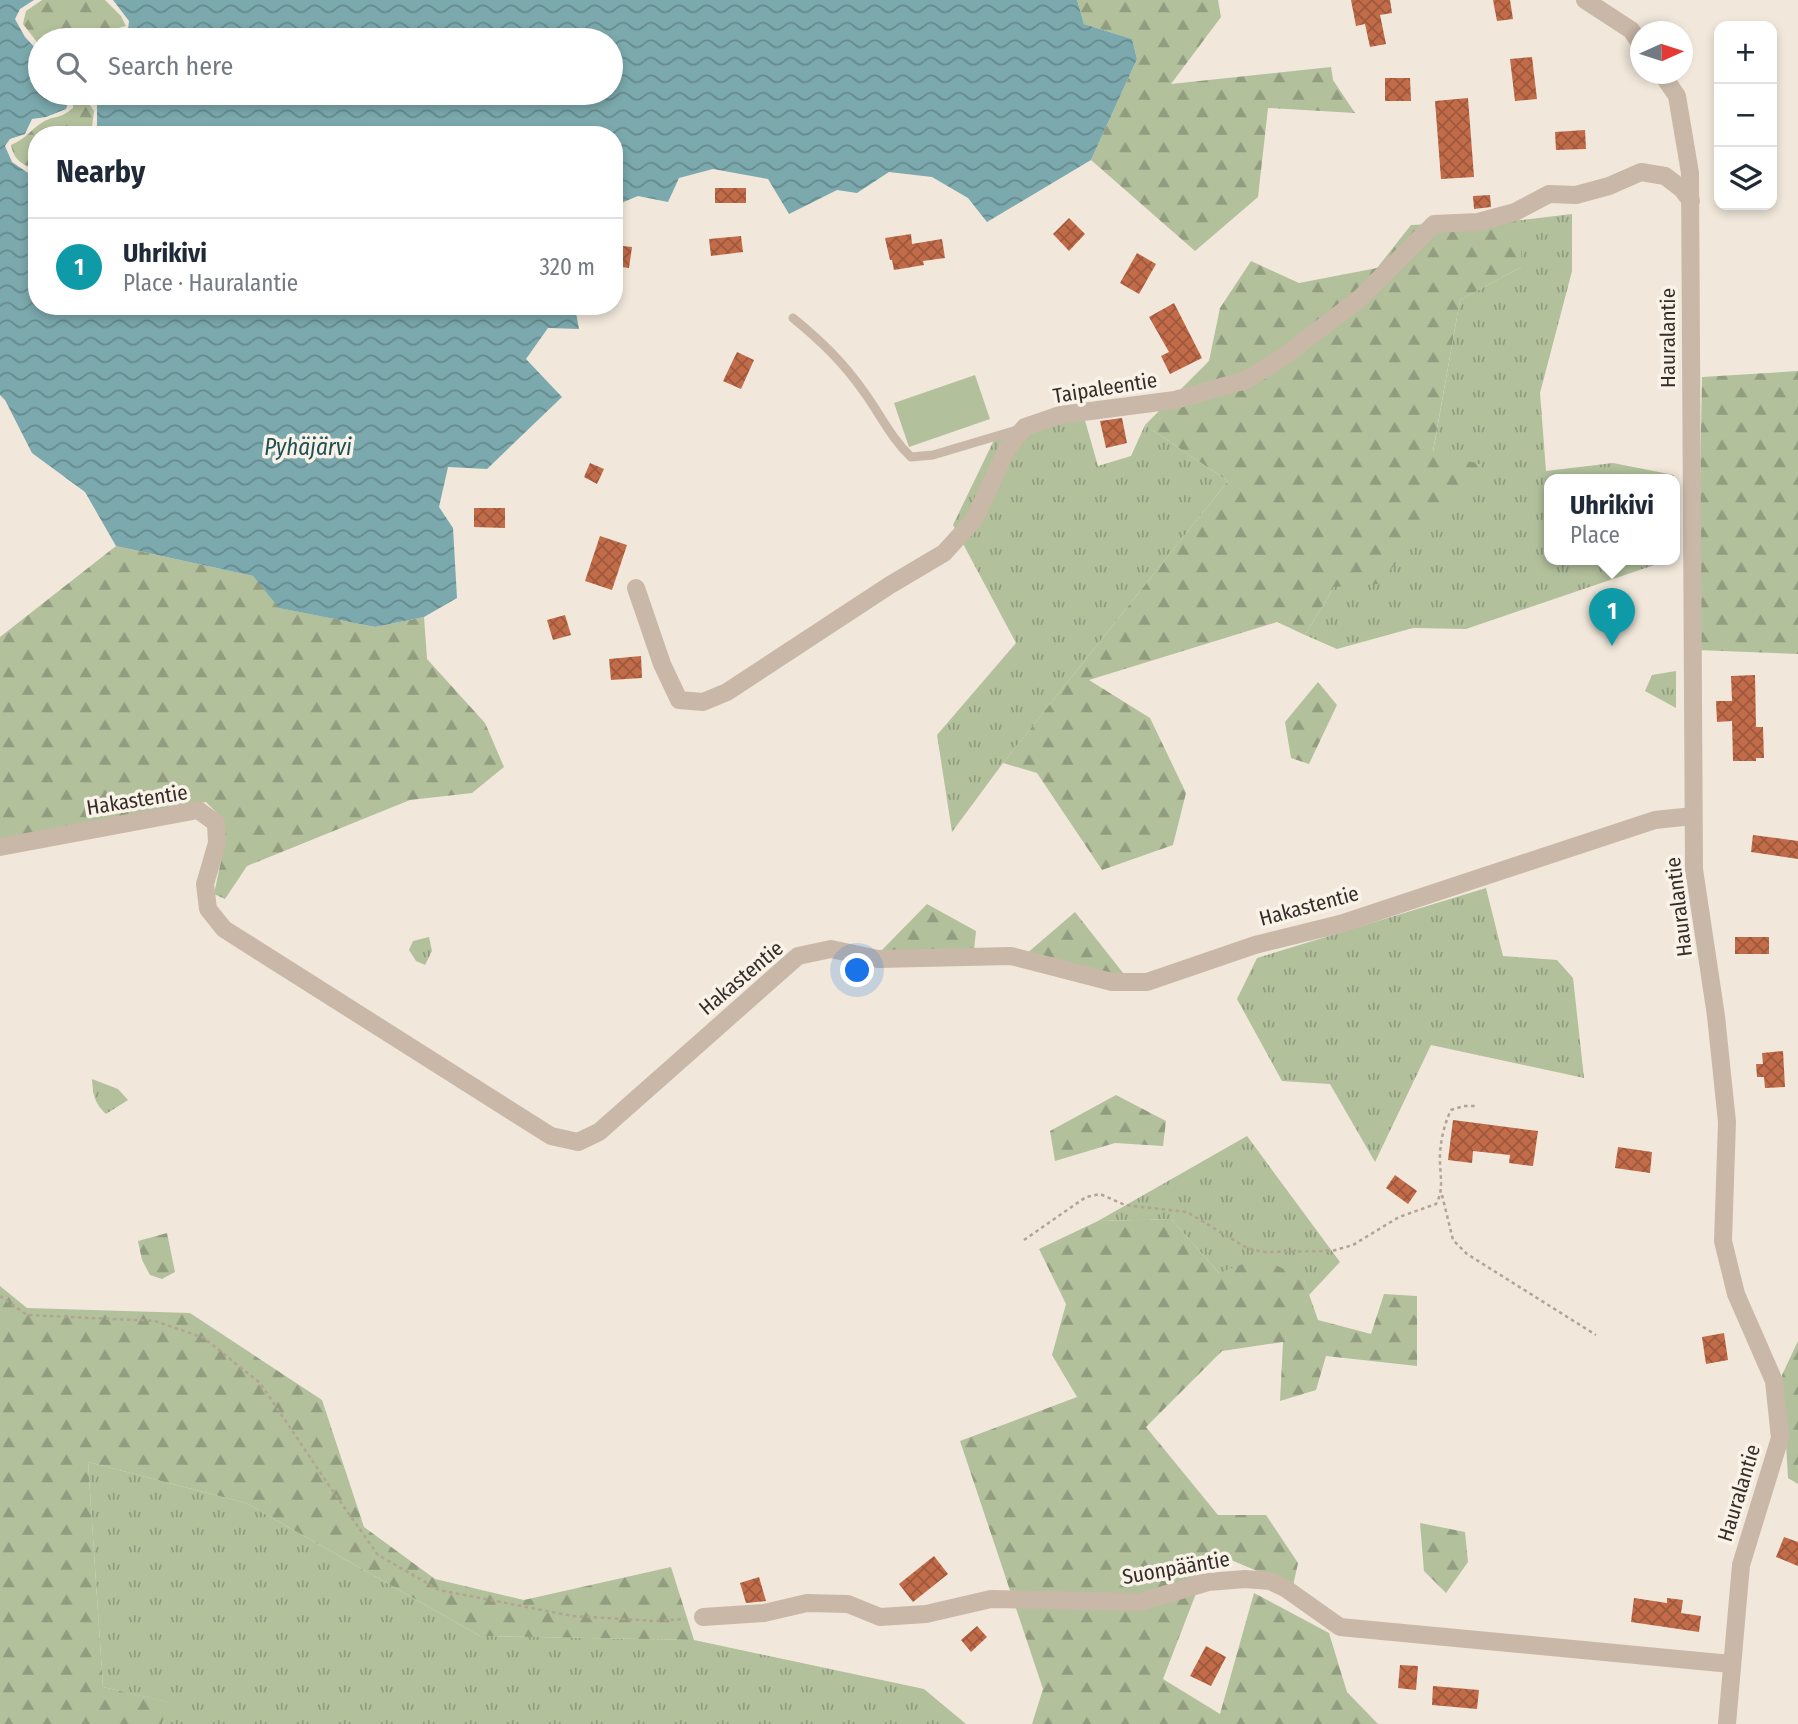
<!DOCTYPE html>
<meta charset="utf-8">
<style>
:root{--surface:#fff;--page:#f6f6f7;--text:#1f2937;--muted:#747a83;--line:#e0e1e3;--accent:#1f5056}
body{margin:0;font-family:"Fira Sans Condensed",sans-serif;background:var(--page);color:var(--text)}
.controls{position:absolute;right:21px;top:21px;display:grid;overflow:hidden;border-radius:14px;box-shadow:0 4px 10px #0003}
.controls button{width:63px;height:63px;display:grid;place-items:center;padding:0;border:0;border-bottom:2px solid var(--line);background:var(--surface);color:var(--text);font:35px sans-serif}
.compass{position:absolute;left:1630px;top:21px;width:63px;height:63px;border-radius:50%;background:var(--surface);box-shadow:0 4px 10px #0003;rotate:87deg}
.you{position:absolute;left:858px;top:971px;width:24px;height:24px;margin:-18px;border:5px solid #fff;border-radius:50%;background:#1a73e8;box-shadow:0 0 0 10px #1a73e833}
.badge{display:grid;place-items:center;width:46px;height:46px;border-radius:50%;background:var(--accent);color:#fff;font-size:23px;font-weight:700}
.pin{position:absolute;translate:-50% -58px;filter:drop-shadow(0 2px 4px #0008)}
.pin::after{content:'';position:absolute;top:37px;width:24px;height:21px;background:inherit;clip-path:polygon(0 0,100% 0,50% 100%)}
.popup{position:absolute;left:1544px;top:474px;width:136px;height:91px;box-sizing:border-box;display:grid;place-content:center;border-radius:14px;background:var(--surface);filter:drop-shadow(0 2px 5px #0005);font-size:23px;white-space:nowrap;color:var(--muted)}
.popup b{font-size:26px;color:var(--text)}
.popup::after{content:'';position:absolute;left:50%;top:100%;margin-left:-14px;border:14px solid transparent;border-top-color:var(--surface)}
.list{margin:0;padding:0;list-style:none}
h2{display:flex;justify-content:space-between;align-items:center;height:91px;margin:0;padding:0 28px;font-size:30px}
h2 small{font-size:23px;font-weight:400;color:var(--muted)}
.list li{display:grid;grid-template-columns:46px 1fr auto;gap:21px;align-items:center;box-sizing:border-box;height:98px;padding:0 28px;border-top:2px solid var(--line)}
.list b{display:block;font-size:26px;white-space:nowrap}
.list p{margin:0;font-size:23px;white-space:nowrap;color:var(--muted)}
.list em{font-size:23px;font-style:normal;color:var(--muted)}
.icon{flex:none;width:38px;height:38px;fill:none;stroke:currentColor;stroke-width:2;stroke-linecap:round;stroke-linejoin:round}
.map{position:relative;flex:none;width:1798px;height:1724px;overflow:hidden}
.search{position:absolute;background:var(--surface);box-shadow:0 4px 10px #0003;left:28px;top:28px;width:595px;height:77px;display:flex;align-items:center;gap:18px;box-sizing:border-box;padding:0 24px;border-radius:38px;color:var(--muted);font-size:26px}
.panel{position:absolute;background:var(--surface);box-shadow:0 4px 10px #0003;left:28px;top:126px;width:595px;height:189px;border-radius:28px}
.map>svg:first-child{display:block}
</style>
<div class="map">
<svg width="1798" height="1724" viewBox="0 0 1798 1724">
<defs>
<pattern id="grass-tufts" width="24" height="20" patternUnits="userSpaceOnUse" patternTransform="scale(1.75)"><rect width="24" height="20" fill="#b2c09c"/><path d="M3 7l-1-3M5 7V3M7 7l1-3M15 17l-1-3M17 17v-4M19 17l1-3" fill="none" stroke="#929c7f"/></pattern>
<pattern id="forest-firs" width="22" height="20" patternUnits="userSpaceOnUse" patternTransform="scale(1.75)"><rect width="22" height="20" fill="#b2c09c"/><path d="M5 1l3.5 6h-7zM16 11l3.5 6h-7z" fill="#929c7f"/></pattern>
<pattern id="water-waves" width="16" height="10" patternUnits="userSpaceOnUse" patternTransform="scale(1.75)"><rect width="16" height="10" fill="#7ba9ad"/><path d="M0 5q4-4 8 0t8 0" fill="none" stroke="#668a8d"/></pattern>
<pattern id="building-cross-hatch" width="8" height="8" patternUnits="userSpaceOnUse" patternTransform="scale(1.75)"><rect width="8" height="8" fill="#c26b49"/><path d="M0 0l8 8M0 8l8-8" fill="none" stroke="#9e583d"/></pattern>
</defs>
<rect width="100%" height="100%" fill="#f1e8db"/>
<g fill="url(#grass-tufts)">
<path d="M1572,214V271L1540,393L1546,471L1613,463L1674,475L1673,480H1549V560H1669L1466,629L1413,628L1337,649L1305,635L1334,587L1481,465L1433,452L1460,300L1521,267V220Z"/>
<path d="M1084,417L1098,466L1131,456L1145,425L1228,481L1003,763L952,832L937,735L1016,643L953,525L994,440Z"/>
<path d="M1676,671V708L1645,691L1652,675Z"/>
<path d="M1486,888L1503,956L1557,960L1573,978L1584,1078L1431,1045L1375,1162L1330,1084L1282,1081L1237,999L1257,958Z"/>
<path d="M429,937L432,951L425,965L416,961L409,950L413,941Z"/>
<path d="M92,1079L118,1089L128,1100L106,1114C94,1103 93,1094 92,1079Z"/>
<path d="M1247,1136L1340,1262L1309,1295L1304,1280L1219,1273L1171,1219L1098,1221Z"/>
<path d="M88,1462L246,1503L480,1636L694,1640L924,1689L966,1724H162L167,1702L103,1687Z"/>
</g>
<g fill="url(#forest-firs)">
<path d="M42,0H105L121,16L126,26L106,31L93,40H40V46L23,24L26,11Z"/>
<path d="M1077,0H1218L1221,17L1171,84L1331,67L1333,80L1355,113L1268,108L1258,197L1195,251L1091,160L1137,59L1132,39L1084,24Z"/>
<path d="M78,94L83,95L94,111L91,135H37V170C22,165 14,160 11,145C26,139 31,129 43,122C54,115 59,120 73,108V99Z"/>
<path d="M1521,220V267L1460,300L1433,451L1482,465L1378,584L1334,587L1305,635L1277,622L1089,680L1150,718L1186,793L1173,845L1102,870L1037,773L1003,763L1228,481L1145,425L1209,361L1220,308L1251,261L1299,283L1377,268L1411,225Z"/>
<path d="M1798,371V654L1697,650L1702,377Z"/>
<path d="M116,546L253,576L280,608L375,627L424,617L427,659L485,723L504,767L472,793L410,800L247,866L225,899L214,894L225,842L221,817L206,802L0,839V637Z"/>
<path d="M1318,682L1337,705L1309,764L1291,758L1285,722Z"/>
<path d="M927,904L976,931L973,960L882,950Z"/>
<path d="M1075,912L1127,978L1018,961Z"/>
<path d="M1116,1095L1166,1121L1163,1146L1115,1143L1055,1161L1050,1131Z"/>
<path d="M1171,1219L1219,1273L1261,1257L1304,1280L1318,1320L1371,1334L1384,1294L1417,1296V1366L1326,1356L1316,1390L1280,1401L1283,1342L1222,1351L1146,1427L1218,1515H1266L1298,1563L1293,1586L1212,1552L1163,1679L1220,1714L1254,1593L1329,1633L1347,1692L1378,1724H1032L1043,1689L960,1441L1077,1397L1052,1355L1066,1304L1039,1249L1098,1221Z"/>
<path d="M167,1233L175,1272L162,1279L150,1275L142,1260L138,1241Z"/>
<path d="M0,1286L27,1308L190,1313L322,1400L364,1527L435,1579L524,1600L671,1567L694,1640L480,1636L246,1503L88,1462L103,1687L168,1702L162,1724H0Z"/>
<path d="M1798,1341V1484L1788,1478L1782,1375Z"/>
<path d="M1420,1523L1465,1532L1468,1562L1446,1593L1424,1571Z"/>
</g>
<path fill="#b2c09c" d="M975,375L990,419L909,447L894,403Z"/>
<g fill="url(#water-waves)">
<path d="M0,0H34L20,9L15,19L25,37L40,53V93H71L66,109L46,117L32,119L25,134L10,139L5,146L12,162L37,179V306L575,307L579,329L548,328L526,359L562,397L487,469L448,467L439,507L453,528L457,598L424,617L375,627L279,608L253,576L116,546L85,492L32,453L5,400L0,395Z"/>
<path d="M113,0H1077L1084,24L1132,39L1137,59L1091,160L987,222L968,198L932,177L889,172L857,193L837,190L789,214L768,179L713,169L679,178L668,202L638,196L614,206V135H97V99L90,93H611V40H101L106,34L128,30L129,21Z"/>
</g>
<g fill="url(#building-cross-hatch)">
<path d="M1351,0H1390L1392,13L1380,15L1386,44L1370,47L1365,24L1356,26Z"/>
<path d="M1493,0H1510L1513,19L1497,21Z"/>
<path d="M1532,57L1537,99L1515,101L1510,59Z"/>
<path d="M1385,78H1410L1411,101H1385Z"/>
<path d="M1468,98L1474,177L1441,179L1435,101Z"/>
<path d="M1585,130L1586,149L1556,150L1555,132Z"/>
<rect x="715" y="188" width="31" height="15"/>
<path d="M1490,195L1491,207L1474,209L1473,196Z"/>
<path d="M1069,218L1085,234L1069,251L1053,234Z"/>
<path d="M911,234L912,244L942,239L945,258L923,261L924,265L894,270L892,260H890L885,238Z"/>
<path d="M741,236L743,252L711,256L709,239Z"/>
<path d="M614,245L632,247L629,268L614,266Z"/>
<path d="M1137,253L1156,264L1139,294L1120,283Z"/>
<path d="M1174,303L1202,358L1170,374L1161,356L1169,352L1149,317Z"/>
<path d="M737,352L754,360L741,389L723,381Z"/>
<path d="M1122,418L1127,443L1106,448L1100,421Z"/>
<path d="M590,463L604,469L597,484L584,477Z"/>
<path d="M474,508H505V528L474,527Z"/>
<path d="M600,536L627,545L612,590L585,581Z"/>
<path d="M565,615L571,635L553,640L547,620Z"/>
<path d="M641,656L642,678L611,680L609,659Z"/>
<path d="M1755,675L1756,727H1763L1764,758H1756V761H1733L1732,721L1717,722L1716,701H1732L1731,676Z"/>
<path d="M1753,835L1798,841V859L1751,852Z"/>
<rect x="1735" y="937" width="34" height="17"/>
<path d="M1783,1051L1785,1087L1765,1088L1764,1077H1757L1756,1064H1763L1762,1053Z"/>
<path d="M1453,1120L1538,1131L1533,1166L1509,1163L1510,1155L1473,1151L1472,1163L1448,1160Z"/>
<path d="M1618,1147L1652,1152L1650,1173L1615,1168Z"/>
<path d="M1395,1175L1417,1191L1408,1204L1386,1188Z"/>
<path d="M1724,1333L1728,1360L1706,1364L1702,1337Z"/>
<path d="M1784,1537L1798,1542V1566L1776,1557Z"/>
<path d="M934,1556L948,1574L913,1602L899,1584Z"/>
<path d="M759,1577L766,1601L746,1603L740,1583Z"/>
<path d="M1634,1598L1667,1603V1598L1683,1600L1681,1613L1701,1616L1699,1632L1631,1622Z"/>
<path d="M977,1626L987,1637L971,1652L961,1640Z"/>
<path d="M1206,1646L1226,1657L1211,1686L1190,1676Z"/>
<path d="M1400,1665L1418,1666L1416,1690L1398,1688Z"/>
<path d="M1433,1686L1479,1690L1477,1709L1432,1705Z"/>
</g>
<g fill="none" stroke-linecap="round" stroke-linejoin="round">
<g stroke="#b4a292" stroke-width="2.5" stroke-dasharray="3.5 3.5" stroke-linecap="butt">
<path d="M1442,1195L1453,1240L1467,1254L1596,1335"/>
<path d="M1024,1240L1086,1197L1100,1194L1125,1205L1187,1212L1247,1248L1263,1252L1332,1251L1353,1245L1399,1217L1436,1204C1445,1189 1439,1172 1440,1154C1441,1139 1444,1125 1451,1110L1464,1106H1477"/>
<path d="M0,1296L27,1315L155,1321L204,1338L260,1383L330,1487L378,1555L439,1590L573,1616L654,1621L685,1619"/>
</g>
<path stroke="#c9b8a8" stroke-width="9" d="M793,318C821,341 843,362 864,392C880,414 891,438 911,457L933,455L1020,429"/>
<g stroke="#c9b8a8" stroke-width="18">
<path d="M1585,0L1631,30L1640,43"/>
<path d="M1662,74L1677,96L1690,173L1694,869L1716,1016L1727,1122L1723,1241L1736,1294L1774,1381L1780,1438L1741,1565L1727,1724"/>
<path d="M636,588L662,664L679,700L703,702L727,692L890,585L944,553L974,520L1008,447L1025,427L1060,415L1175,400L1246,380L1283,357L1358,300L1434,224L1478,222L1515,212L1549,194L1576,195L1609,186L1641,172L1665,176L1682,189L1691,201"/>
<path d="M0,847L198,810L216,823L217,843L205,884L208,909L224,929L551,1136L578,1142L599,1132L798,956L831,949L878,959L1011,956L1112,982H1147L1255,945L1340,924L1655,820L1693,816"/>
<path d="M703,1617L764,1613L807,1603L848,1604L880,1617L926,1614L991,1599L1140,1602L1208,1582L1245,1579L1270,1581L1285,1588L1340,1627L1731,1664"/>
</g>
</g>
<g text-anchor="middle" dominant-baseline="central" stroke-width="7" stroke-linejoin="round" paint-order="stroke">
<g font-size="21" fill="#362d28" stroke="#f9f2e8">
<text transform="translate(1668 338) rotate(-90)">Hauralantie</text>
<text transform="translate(1105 388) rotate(-9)">Taipaleentie</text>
<text transform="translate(137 800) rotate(-9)">Hakastentie</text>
<text transform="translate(1309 906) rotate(-15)">Hakastentie</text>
<text transform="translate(1679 907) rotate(-97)">Hauralantie</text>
<text transform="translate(741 978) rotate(-40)">Hakastentie</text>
<text transform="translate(1739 1493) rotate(-73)">Hauralantie</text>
<text transform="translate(1176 1568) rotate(-10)">Suonpääntie</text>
</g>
<g font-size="23" font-style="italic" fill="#1f5056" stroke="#f9f2e8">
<text x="308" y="447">Pyhäjärvi</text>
</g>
</g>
</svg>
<div class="controls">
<button>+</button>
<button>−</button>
<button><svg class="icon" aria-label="layers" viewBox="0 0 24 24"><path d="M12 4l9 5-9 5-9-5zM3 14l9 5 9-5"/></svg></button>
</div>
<svg class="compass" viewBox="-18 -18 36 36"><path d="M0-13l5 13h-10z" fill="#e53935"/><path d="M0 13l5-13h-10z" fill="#747a83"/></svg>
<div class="you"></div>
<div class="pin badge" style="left:1612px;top:646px;background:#0f9aa8">1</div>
<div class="popup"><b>Uhrikivi</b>Place</div>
<div class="search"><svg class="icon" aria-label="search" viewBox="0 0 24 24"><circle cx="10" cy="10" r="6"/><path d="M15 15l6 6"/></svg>Search here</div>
<section class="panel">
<h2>Nearby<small></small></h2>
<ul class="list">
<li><span class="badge" style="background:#0f9aa8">1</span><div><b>Uhrikivi</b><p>Place · Hauralantie</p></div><em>320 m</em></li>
</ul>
</section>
</div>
